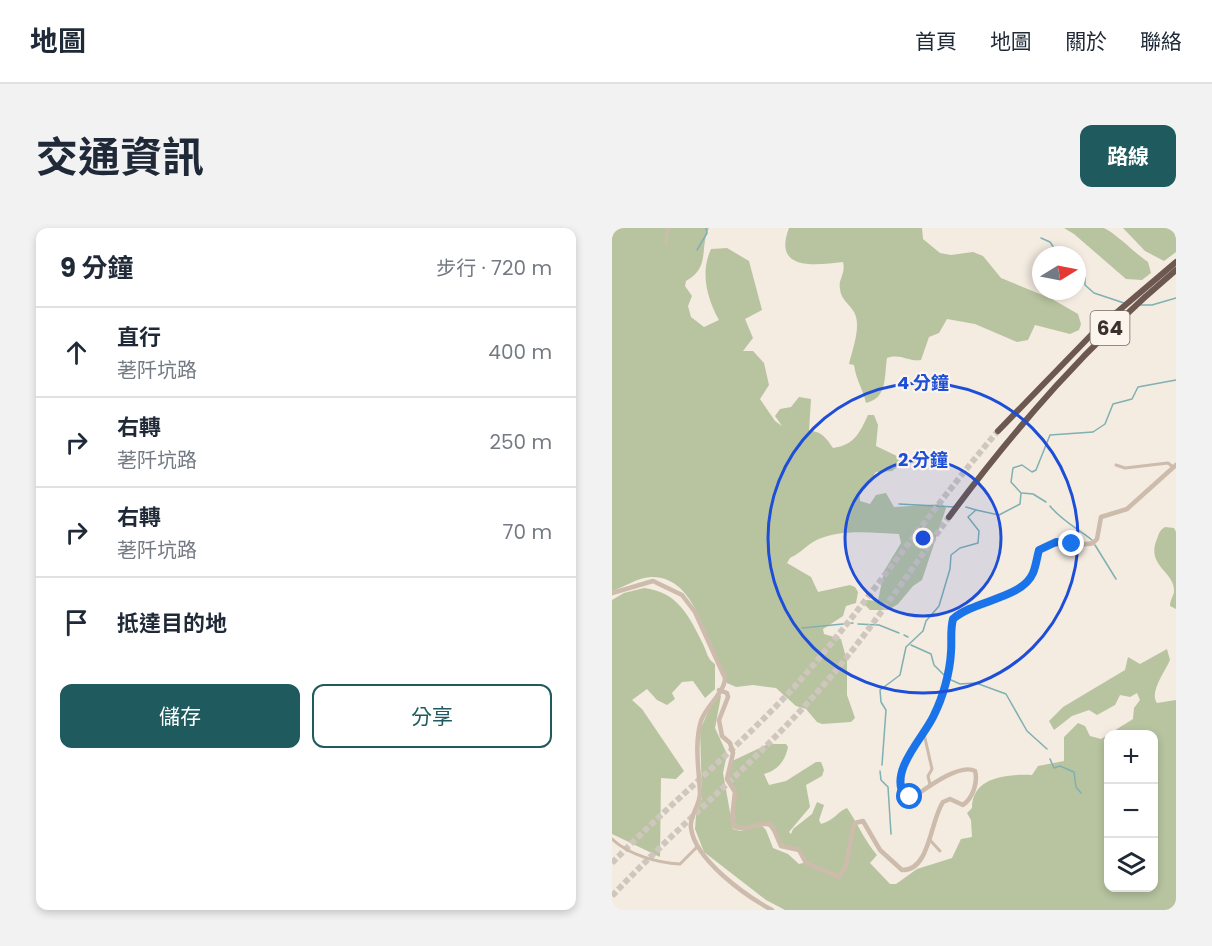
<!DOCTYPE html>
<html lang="zh-TW">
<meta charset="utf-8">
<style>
:root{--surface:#fff;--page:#f2f2f3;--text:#1f2937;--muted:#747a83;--line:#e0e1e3;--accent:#1f5a5e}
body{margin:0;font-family:Poppins,"Noto Sans TC",sans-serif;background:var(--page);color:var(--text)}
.controls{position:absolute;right:18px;bottom:18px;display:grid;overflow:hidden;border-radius:12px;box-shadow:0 3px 9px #0003}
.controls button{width:54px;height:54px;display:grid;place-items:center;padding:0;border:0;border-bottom:2px solid var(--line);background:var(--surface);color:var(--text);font:30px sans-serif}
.compass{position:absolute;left:420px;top:18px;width:54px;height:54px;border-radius:50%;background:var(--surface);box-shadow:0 3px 9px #0003;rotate:80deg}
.stop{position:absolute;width:18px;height:18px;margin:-14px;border:4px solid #1a73e8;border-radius:50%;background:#fff}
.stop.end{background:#1a73e8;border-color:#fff;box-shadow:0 2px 6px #0008}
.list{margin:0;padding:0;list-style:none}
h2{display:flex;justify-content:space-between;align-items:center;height:78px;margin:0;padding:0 24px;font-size:26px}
h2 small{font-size:20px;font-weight:400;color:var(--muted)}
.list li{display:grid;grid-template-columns:39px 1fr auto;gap:18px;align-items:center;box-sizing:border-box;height:90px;padding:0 24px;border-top:2px solid var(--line)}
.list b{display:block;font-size:22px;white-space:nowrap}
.list p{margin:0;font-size:20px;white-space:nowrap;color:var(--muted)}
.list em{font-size:20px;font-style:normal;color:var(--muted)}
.actions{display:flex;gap:12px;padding:18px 24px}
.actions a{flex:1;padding:14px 0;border:2px solid var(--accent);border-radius:12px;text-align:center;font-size:21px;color:var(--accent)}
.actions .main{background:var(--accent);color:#fff}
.icon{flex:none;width:33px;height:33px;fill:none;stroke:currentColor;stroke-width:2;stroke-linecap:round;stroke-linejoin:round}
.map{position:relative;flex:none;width:564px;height:682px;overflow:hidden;border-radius:12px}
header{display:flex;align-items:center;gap:36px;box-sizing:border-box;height:84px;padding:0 30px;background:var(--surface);border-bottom:2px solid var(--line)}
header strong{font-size:28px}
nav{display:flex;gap:33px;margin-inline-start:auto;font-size:21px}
.intro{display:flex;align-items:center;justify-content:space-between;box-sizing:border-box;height:144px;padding:0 36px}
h1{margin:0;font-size:42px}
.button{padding:15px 27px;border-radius:12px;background:var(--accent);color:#fff;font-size:21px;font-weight:700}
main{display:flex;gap:36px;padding:0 36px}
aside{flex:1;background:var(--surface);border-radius:12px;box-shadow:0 3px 9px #0003}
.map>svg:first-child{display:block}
</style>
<header>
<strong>地圖</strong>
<nav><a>首頁</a><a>地圖</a><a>關於</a><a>聯絡</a></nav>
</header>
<div class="intro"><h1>交通資訊</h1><a class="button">路線</a></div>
<main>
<aside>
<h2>9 分鐘<small>步行 · 720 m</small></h2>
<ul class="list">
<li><svg class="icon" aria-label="ahead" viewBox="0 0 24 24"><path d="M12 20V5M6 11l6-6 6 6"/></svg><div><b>直行</b><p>荖阡坑路</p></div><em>400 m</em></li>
<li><svg class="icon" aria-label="right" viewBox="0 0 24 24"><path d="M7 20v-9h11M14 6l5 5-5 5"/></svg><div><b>右轉</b><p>荖阡坑路</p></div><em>250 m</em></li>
<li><svg class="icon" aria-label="right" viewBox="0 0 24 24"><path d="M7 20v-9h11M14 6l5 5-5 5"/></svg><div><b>右轉</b><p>荖阡坑路</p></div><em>70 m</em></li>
<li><svg class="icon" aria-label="arrive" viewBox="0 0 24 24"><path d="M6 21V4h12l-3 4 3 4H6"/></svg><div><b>抵達目的地</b></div></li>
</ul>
<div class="actions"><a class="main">儲存</a><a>分享</a></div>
</aside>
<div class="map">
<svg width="564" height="682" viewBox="0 0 564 682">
<rect width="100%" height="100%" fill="#f4ebe1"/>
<g fill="#b8c4a0" fill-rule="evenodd">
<path d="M0,0H97C87,20 99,39 74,53L73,58L80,68L76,78L79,89L92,99L107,92C95,70 88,45 99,21L115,20L137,33L150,82L133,91L141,110L131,123H141L152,135L157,157L148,171L163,193L170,198L163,188L168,181L179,179L187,169L199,171L197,203C209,202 215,211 221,220C243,217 248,204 256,187H262L266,197L264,218L289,230V236L280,243L264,244L248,267V273L258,276L264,267L274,265L282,279L330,276L334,280L310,352L301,358L286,376L276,382H258L251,375L255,372L266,373L272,343L289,315L287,306C261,305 225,300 201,314C193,319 187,326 178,330L175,335L199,349L206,364L238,357L243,359L246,364L244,375L234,378L231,388L211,401L212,406L229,411L235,433V467L243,490L239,494L210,496L205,494L194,481L184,478L164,460L141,457L124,459L115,455C94,423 88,348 39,349C24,350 13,359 0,363Z"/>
<path d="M177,0H310L311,11L328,25L339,27L361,24L371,28L389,50L440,71L466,86L469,96L467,102L458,106L423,97L416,112L405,114L363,96L335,91L327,105L317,109L309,132C296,134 289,125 275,130C272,148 276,170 254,175C251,161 244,152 242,137L237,136C240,122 250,98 242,84C237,75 229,72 228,61C226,51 234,46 231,34C205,37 160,44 177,0Z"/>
<path d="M452,0C464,0 478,0 491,0C499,1 525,27 536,34L539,45L530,52L514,51L462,6Z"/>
<path d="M511,0H564V24L552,33L533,23Z"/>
<path d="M553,299L562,300L564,304V381L558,378C558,372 561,369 562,364C564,344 533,338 545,311C547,305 548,302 553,299Z"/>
<path d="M32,360C66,364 77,388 91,416C95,424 95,431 103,436V461L93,470L81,453L70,454L60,465L63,471L55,477L45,472L35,461L20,472L30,481L72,543L64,551L49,550L48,629L0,606V372L12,365Z"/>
<path d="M555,421L558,432C553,444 537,464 545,475L564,472V682H173L154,672L92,624L83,601L84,587L90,570L88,502L105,464L109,468L103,500L115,526L111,545L121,601L128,603L150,598L154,602L161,620L176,626L187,636L195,634L185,620L173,619L153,594L126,600L122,596L123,565L116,554L118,534L156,516H174L176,519C173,533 166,542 152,546L157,557L174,553L204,534H209L212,542L210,548L194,557L198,579L177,604L179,606L181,601L200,586L205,574L212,577L207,592L209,596C223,592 226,583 235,580C245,594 252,612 265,627L258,635L278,656H284L305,641L340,630L349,611L360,609L359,592L355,585L360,580C360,549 395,546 420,547L426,538L452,533V509L466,495L473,498L478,508L489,511L521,491L522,480L528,472L525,465L518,469L508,467L503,477L485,487L477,482L460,488L442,502L437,493L451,479L513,442L516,429L528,436ZM496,506H542V660H496Z"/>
</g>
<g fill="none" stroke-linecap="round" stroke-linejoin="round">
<g stroke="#7fb0b2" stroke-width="1.5">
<path d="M429,10L438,14L447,27"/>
<path d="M85,22L95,5L94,0"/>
<path d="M465,42L473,48V57L482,65L512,75"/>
<path d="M528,77H540L564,70"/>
<path d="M410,265L421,266L434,274"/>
<path d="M287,276L343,279"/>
<path d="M438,278C449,292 466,301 480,312"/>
<path d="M354,279L364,282"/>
<path d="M483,317L504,351"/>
<path d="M246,396L267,397L287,405"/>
<path d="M190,400L241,395"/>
<path d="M292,407L296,409"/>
<path d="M299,417L319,426L322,437L333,448"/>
<path d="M337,451L348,456L364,455L394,466L415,503L435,521"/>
<path d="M438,531L442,540L448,538L462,544L464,559L469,565"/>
<path d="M270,537L274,482L269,474L268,462L288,447L294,419L311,403L314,393L327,378L338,341L339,327L348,320L366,315L367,303L356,289L364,282L387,287L408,276L409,265L399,254L401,240L410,237L420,244L424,242L438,207L481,204L493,196L501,176L520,171L526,159L564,152"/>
<path d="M268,543L269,552L276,559L279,606"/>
</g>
<g stroke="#cfc6bd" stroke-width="6" stroke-dasharray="6 3" stroke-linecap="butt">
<path d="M0,635C62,571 133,515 192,448C260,369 318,282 386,203"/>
<path d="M0,668C64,600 137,540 200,470C251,414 293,350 337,289"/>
</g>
<g stroke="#cdbbac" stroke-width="3">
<path d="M54,15L55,1L58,0"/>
<path d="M504,237L513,240L556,235L561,239"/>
<path d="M312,506L320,541L316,548L318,557"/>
<path d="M0,611C17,627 46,635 68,636L85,619"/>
<path d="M317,611L328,623"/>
</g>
<g stroke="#cdbbac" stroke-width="4.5">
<path d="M0,365L41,353L70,367L83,384L113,450C113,464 94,478 89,493C82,517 87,541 88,565C88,578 77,588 79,600C83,632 134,668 160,682"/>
<path d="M107,462L115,465L116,469L107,492L110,508L118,515L121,525L115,551L123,564L120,590L123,599C136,604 147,592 160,597L169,618L187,622L194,635L227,649L234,638L241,600L243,595L251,593L268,622L290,642C318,643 318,593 331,574L338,571L351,577C361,570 366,554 363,543C348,535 316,559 303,568L292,567C277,542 312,508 322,487C331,469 338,444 339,424C340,413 338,402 341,391C362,371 409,374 421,345C424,338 425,329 427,322C446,310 462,320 481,315L485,311L489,289L515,281L564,237"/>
</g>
<g stroke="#6c584f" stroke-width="6">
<path d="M386,203L484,102L564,34"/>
<path d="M337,289C405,198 477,115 564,42"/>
</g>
</g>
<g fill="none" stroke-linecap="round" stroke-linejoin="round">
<path stroke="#1a73e8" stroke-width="8" d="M298,569L292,567C277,542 313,508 322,487C331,469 338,444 339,424C340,413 338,402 341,391C362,372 410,371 421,345C424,338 425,329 427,322L444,314L460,316"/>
</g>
<circle cx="311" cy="310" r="78" fill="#1d4ed8" fill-opacity=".12"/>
<g fill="none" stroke="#1d4ed8" stroke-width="3">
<circle cx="311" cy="310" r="78"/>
<circle cx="311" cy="310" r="155"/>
</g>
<g text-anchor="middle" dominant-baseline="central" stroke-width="4.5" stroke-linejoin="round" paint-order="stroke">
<rect fill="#fbf5ee" stroke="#756b66" stroke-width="1.5" x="478.5" y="83" width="39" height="34" rx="4.5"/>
<g font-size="20" font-weight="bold" fill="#3b302b">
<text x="498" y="100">64</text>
</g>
</g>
<circle cx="311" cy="310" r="9" fill="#1d4ed8" stroke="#fbf5ee" stroke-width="3"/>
<g font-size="18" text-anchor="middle" font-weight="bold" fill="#1d4ed8" stroke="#fbf5ee" stroke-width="4.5" stroke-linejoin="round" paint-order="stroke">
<text x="311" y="161">4 分鐘</text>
<text x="311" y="238">2 分鐘</text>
</g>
</svg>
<div class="controls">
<button>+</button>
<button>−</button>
<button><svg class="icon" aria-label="layers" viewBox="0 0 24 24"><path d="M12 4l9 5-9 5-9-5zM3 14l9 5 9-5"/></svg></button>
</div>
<svg class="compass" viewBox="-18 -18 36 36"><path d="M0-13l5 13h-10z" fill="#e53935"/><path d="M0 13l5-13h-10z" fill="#747a83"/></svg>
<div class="stop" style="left:298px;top:569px"></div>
<div class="stop end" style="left:460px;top:316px"></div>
</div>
</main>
